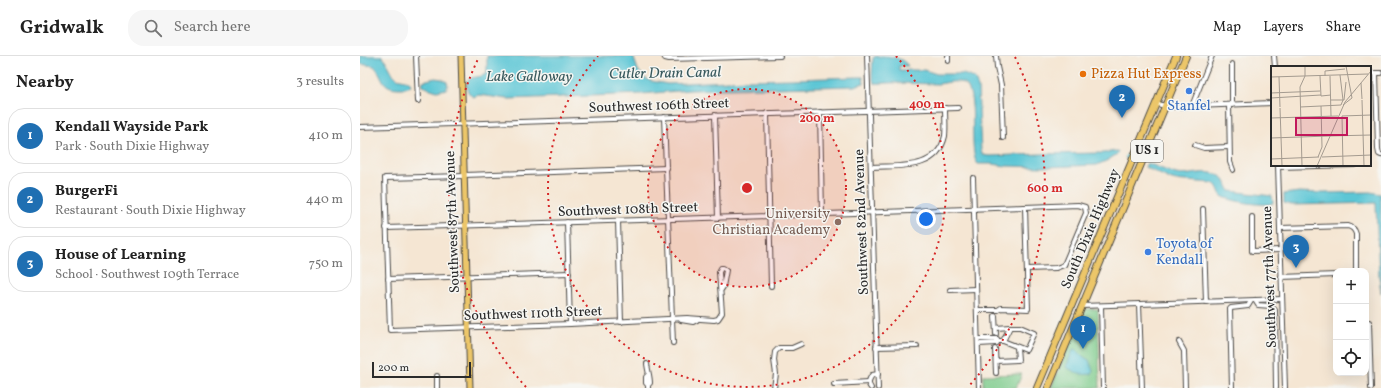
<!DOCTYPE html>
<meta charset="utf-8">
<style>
:root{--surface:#fff;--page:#f6f6f6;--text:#222;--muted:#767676;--line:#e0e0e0;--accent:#1f6fb2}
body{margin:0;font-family:Vollkorn,serif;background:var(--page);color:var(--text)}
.controls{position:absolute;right:12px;bottom:12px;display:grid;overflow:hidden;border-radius:8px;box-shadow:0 4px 16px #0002}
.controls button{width:36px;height:36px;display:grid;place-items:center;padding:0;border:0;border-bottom:1px solid var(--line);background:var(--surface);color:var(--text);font:20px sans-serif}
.scale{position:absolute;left:12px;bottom:10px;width:99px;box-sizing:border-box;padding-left:4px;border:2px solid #2b2b2b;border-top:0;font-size:11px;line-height:14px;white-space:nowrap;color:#2b2b2b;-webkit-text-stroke:3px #f6f6f2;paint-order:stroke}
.you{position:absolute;left:566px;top:163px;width:14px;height:14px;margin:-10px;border:3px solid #fff;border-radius:50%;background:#1a73e8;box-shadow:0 0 0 6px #1a73e833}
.badge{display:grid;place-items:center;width:26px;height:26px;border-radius:50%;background:var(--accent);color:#fff;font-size:13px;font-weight:700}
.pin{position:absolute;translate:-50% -33px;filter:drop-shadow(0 1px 2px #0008)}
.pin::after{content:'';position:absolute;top:21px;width:14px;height:12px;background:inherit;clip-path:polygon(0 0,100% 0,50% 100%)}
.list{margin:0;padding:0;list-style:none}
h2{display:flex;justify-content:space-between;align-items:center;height:52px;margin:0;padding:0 16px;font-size:17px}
h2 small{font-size:13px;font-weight:400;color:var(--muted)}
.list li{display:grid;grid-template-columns:26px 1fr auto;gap:12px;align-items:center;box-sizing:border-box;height:56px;margin:0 8px 8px;padding:0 8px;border:1px solid var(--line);border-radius:16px}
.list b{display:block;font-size:15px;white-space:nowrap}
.list p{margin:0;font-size:13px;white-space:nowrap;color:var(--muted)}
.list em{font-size:13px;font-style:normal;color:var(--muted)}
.icon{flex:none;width:22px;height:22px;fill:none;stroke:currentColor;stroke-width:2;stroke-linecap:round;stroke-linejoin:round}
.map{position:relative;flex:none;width:1021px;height:332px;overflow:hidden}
header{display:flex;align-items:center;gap:24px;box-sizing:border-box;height:56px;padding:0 20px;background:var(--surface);border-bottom:1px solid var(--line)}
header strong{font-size:19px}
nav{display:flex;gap:22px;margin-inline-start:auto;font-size:14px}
.search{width:280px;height:36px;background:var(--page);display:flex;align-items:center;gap:10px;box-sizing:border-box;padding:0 14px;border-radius:16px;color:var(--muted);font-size:15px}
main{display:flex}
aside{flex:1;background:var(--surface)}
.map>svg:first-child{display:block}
</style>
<header>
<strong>Gridwalk</strong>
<div class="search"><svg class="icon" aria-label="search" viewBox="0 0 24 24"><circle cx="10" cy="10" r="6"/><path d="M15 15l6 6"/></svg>Search here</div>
<nav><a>Map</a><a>Layers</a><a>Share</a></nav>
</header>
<main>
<aside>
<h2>Nearby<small>3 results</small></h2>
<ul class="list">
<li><span class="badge">1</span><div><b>Kendall Wayside Park</b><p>Park · South Dixie Highway</p></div><em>410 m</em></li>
<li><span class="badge">2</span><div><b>BurgerFi</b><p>Restaurant · South Dixie Highway</p></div><em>440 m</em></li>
<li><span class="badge">3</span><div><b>House of Learning</b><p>School · Southwest 109th Terrace</p></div><em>750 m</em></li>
</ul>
</aside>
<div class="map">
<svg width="1021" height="332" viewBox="0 0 1021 332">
<rect width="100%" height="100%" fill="#f6f6f2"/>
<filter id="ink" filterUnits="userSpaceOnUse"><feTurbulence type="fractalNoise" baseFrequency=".025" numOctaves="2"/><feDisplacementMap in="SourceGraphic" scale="8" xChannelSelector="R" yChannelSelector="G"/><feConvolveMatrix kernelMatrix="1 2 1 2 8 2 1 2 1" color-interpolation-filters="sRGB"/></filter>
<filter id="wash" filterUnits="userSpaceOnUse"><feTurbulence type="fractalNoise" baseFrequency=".012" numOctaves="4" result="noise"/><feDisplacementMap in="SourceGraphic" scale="16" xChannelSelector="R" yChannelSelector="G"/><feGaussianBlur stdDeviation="0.9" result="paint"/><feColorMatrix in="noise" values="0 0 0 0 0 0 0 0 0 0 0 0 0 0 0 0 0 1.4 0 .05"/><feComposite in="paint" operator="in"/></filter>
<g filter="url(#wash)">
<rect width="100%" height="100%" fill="#f5e6d3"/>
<g fill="#7ccb8a" stroke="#547b5a">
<path d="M724,253H738L740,332H691Z"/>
<path d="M662,318L656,332H623V319Z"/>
</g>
<g fill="#5bc6d5" stroke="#437880">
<path d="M0,0H22L26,5L33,18L37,22L49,25L51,29C48,32 45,32 40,32C20,32 25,22 14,10L0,8Z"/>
<path d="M127,0H273L278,14L284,22L291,25L308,28L387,24L434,23L499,21H503L504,27L494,30L330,34L281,38L148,43L119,39L113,41C107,37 106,31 107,25C113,19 120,23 127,17Z"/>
<path d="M522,0C532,1 542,1 548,10H539V14H564L577,18H603L614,22L618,31L621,95L623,99L629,100L681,98L744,97L756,95L771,100L769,101V104L757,98L748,104L737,109L684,111L646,110L632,108H618C607,99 620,32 603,27C595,24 586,27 578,28C565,28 551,27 538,27C530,26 522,28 514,27L512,20L513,2L514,1Z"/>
<path d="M75,22L82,23L87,26L88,30L86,33L77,35L62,30L63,25Z"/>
<path d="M787,107C796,110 806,115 816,118C829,121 846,112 860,120C866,123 866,130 870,135L912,140L913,147C905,151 869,145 862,140C858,136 859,130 853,127L812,124L789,113L785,111Z"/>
<path d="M939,136L963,137L1010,136L1021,138V237L1019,221L1016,147L932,149L924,147V138Z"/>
<path d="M715,293L724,301L729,304L733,315L732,318C721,320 715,316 706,311L713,294Z"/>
</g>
<path fill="#f5e6d3" d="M759,94L767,96L764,104L758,100L756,101Z"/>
</g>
<g filter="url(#ink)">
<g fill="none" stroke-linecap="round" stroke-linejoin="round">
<g stroke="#494744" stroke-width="6">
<g id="minor">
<path d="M56,0L58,45"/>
<path d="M304,0L305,2L309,3L420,0"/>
<path d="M507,0L518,332"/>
<path d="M588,0V5"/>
<path d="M636,0L637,11L641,29L643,82"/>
<path d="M914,0L915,11"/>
<path d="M872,8V49"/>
<path d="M1010,17H1021"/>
<path d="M1016,17L1018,93L1019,98L1021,99"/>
<path d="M797,48L810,51L912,47"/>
<path d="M869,49L870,106L873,114"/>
<path d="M832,50L852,0"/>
<path d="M460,56L462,158"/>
<path d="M407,57L411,230"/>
<path d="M355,59L358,162"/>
<path d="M304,61L313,287"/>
<path d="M0,71L598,52"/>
<path d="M835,89L844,92L869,91"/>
<path d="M918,109L925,332"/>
<path d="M511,111C537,109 577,116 585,80C586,71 585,62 585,52"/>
<path d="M918,111L994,109"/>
<path d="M104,119L307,112"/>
<path d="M104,120L25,122L30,274L210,268L327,262L354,264L358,263L362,257L359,216L361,212H363L366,214L363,231L361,234"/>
<path d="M613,122L619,332"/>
<path d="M843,153L846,246"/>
<path d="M892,161V195L921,194"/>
<path d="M258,165L261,266"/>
<path d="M207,166L210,268"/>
<path d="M26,172L410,160L718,149L725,151L726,157L704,209L696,212L667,213"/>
<path d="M920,172L988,170C992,171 995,174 996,178V215"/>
<path d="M921,221L976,219"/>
<path d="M28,223L209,217"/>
<path d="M590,234L616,233"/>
<path d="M895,244L898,249L911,250L915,254L916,332"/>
<path d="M779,248L782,332"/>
<path d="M722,250L922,243"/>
<path d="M741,250L743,332"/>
<path d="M617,254H638L641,252L668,253L665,151"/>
<path d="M635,260L636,278"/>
<path d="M321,264L333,266L337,264"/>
<path d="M1009,266L1011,332"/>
<path d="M636,272L650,271"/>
<path d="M618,283H637V287L618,288"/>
<path d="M637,285H643L666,294L674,277L660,271H650L643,285"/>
<path d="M819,286L824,295L825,332"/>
<path d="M516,291L557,290"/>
<path d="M635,293L636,317"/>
<path d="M636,305L658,304L657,291"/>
<path d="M287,308C288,315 290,321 290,327L288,329"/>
<path d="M288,319L286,321V327L288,329V332"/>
<path d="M77,320V332"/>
<path d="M474,328L509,326"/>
<path d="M414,332L416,318L414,304L415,296L419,292H432L441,288"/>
<path d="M511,332C507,327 509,324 512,319L518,318"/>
<path d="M872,332L870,253L871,252L888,250L891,245"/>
</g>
</g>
<g stroke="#494744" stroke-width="7">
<path id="major" d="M101,0L110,332"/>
</g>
<g stroke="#494744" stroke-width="8">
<g id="highway">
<path d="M677,332L816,0"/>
<path d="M688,332L826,0"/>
</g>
</g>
<use href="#minor" stroke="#fff" stroke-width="4"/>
<use href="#major" stroke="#ecc669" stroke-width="5"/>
<use href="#highway" stroke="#ecc669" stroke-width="6"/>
</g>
</g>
<circle cx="387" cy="132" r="99" fill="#d62828" fill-opacity=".12"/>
<g fill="none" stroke="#d62828" stroke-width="2" stroke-dasharray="2 4">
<circle cx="387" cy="132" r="99"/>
<path d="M536 0A199 199 0 1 1 238 0"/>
<path d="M166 331A298 298 0 0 1 119 1M655 1A298 298 0 0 1 608 331"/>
</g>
<circle fill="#e8710a" stroke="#f6f6f2" stroke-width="1.5" cx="723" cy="18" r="4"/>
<g fill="#3f7fe0" stroke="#f6f6f2" stroke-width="1.5">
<circle cx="829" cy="35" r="4"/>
<circle cx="788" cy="196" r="4"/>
</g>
<circle fill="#8d6e63" stroke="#f6f6f2" stroke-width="1.5" cx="478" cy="166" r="4"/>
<g text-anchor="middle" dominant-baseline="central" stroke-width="3" stroke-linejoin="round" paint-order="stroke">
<rect fill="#f6f6f2" stroke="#686867" stroke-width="1" x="771" y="84" width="32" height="22" rx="3"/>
<g font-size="13" font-weight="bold" fill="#2b2b2b">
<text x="787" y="95">US 1</text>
</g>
<g font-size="14" fill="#c56008" stroke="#f6f6f2" text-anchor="start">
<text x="731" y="18">Pizza Hut Express</text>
</g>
<g font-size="14" fill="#2b2b2b" stroke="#f6f6f2">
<text transform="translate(299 50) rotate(-2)">Southwest 106th Street</text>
<text transform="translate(268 154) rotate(-2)">Southwest 108th Street</text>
<text transform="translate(93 166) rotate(-92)">Southwest 87th Avenue</text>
<text transform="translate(502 166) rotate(-92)">Southwest 82nd Avenue</text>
<text transform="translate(731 173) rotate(-67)">South Dixie Highway</text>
<text transform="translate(910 221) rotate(-92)">Southwest 77th Avenue</text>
<text transform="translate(173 258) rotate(-2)">Southwest 110th Street</text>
</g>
<g font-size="14" fill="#366cbe" stroke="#f6f6f2">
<text x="829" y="50">Stanfel</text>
<text x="796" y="188" text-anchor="start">Toyota of<tspan x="796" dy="16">Kendall</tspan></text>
</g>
<g font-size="14" fill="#785e54" stroke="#f6f6f2" text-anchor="end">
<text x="470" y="158">University<tspan x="470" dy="16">Christian Academy</tspan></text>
</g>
<g font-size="15" font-style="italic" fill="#395a5e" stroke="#f6f6f2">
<text transform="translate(305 18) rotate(-1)">Cutler Drain Canal</text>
<text x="169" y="21">Lake Galloway</text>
</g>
</g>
<g transform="translate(911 10)">
<rect width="100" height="100" fill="#f5e6d3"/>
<path fill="none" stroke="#a49b90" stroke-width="1" d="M49,10L50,30L60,29M54,10V5L74,3M59,10L60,50M0,11L97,8M8,11L9,41M90,17L91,33M0,27L49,25M0,32L50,29M60,34H73M73,34L75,16M91,34L93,100M72,39L81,32L75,0M50,40L70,39L72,34L69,9M29,41L50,40M9,42L11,100M71,50L72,100M71,50L100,49M0,52L67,50M58,70L100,69M0,72L58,70M47,91L51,81L50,40M51,91L100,89M0,93L48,91M31,100L29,21L34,10V0M46,100L74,36L100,5"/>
<path fill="#c2185b" fill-opacity="0.15" stroke="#c2185b" stroke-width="2" d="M25,52H76V69H25Z"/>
<rect width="100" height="100" fill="none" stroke="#2b2b2b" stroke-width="2"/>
</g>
<circle cx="387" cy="132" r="6" fill="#d62828" stroke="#f6f6f2" stroke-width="2"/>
<g font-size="12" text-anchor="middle" font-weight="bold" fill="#d62828" stroke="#f6f6f2" stroke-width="3" stroke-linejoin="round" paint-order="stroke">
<text x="567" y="52">400 m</text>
<text x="457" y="66">200 m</text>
<text x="685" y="136">600 m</text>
</g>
</svg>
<div class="controls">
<button>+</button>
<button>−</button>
<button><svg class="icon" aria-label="locate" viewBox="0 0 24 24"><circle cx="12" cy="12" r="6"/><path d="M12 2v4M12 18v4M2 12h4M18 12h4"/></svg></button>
</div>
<div class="scale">200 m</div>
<div class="you"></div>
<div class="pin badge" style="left:723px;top:293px">1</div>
<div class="pin badge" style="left:762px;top:62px">2</div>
<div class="pin badge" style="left:936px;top:212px">3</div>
</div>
</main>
